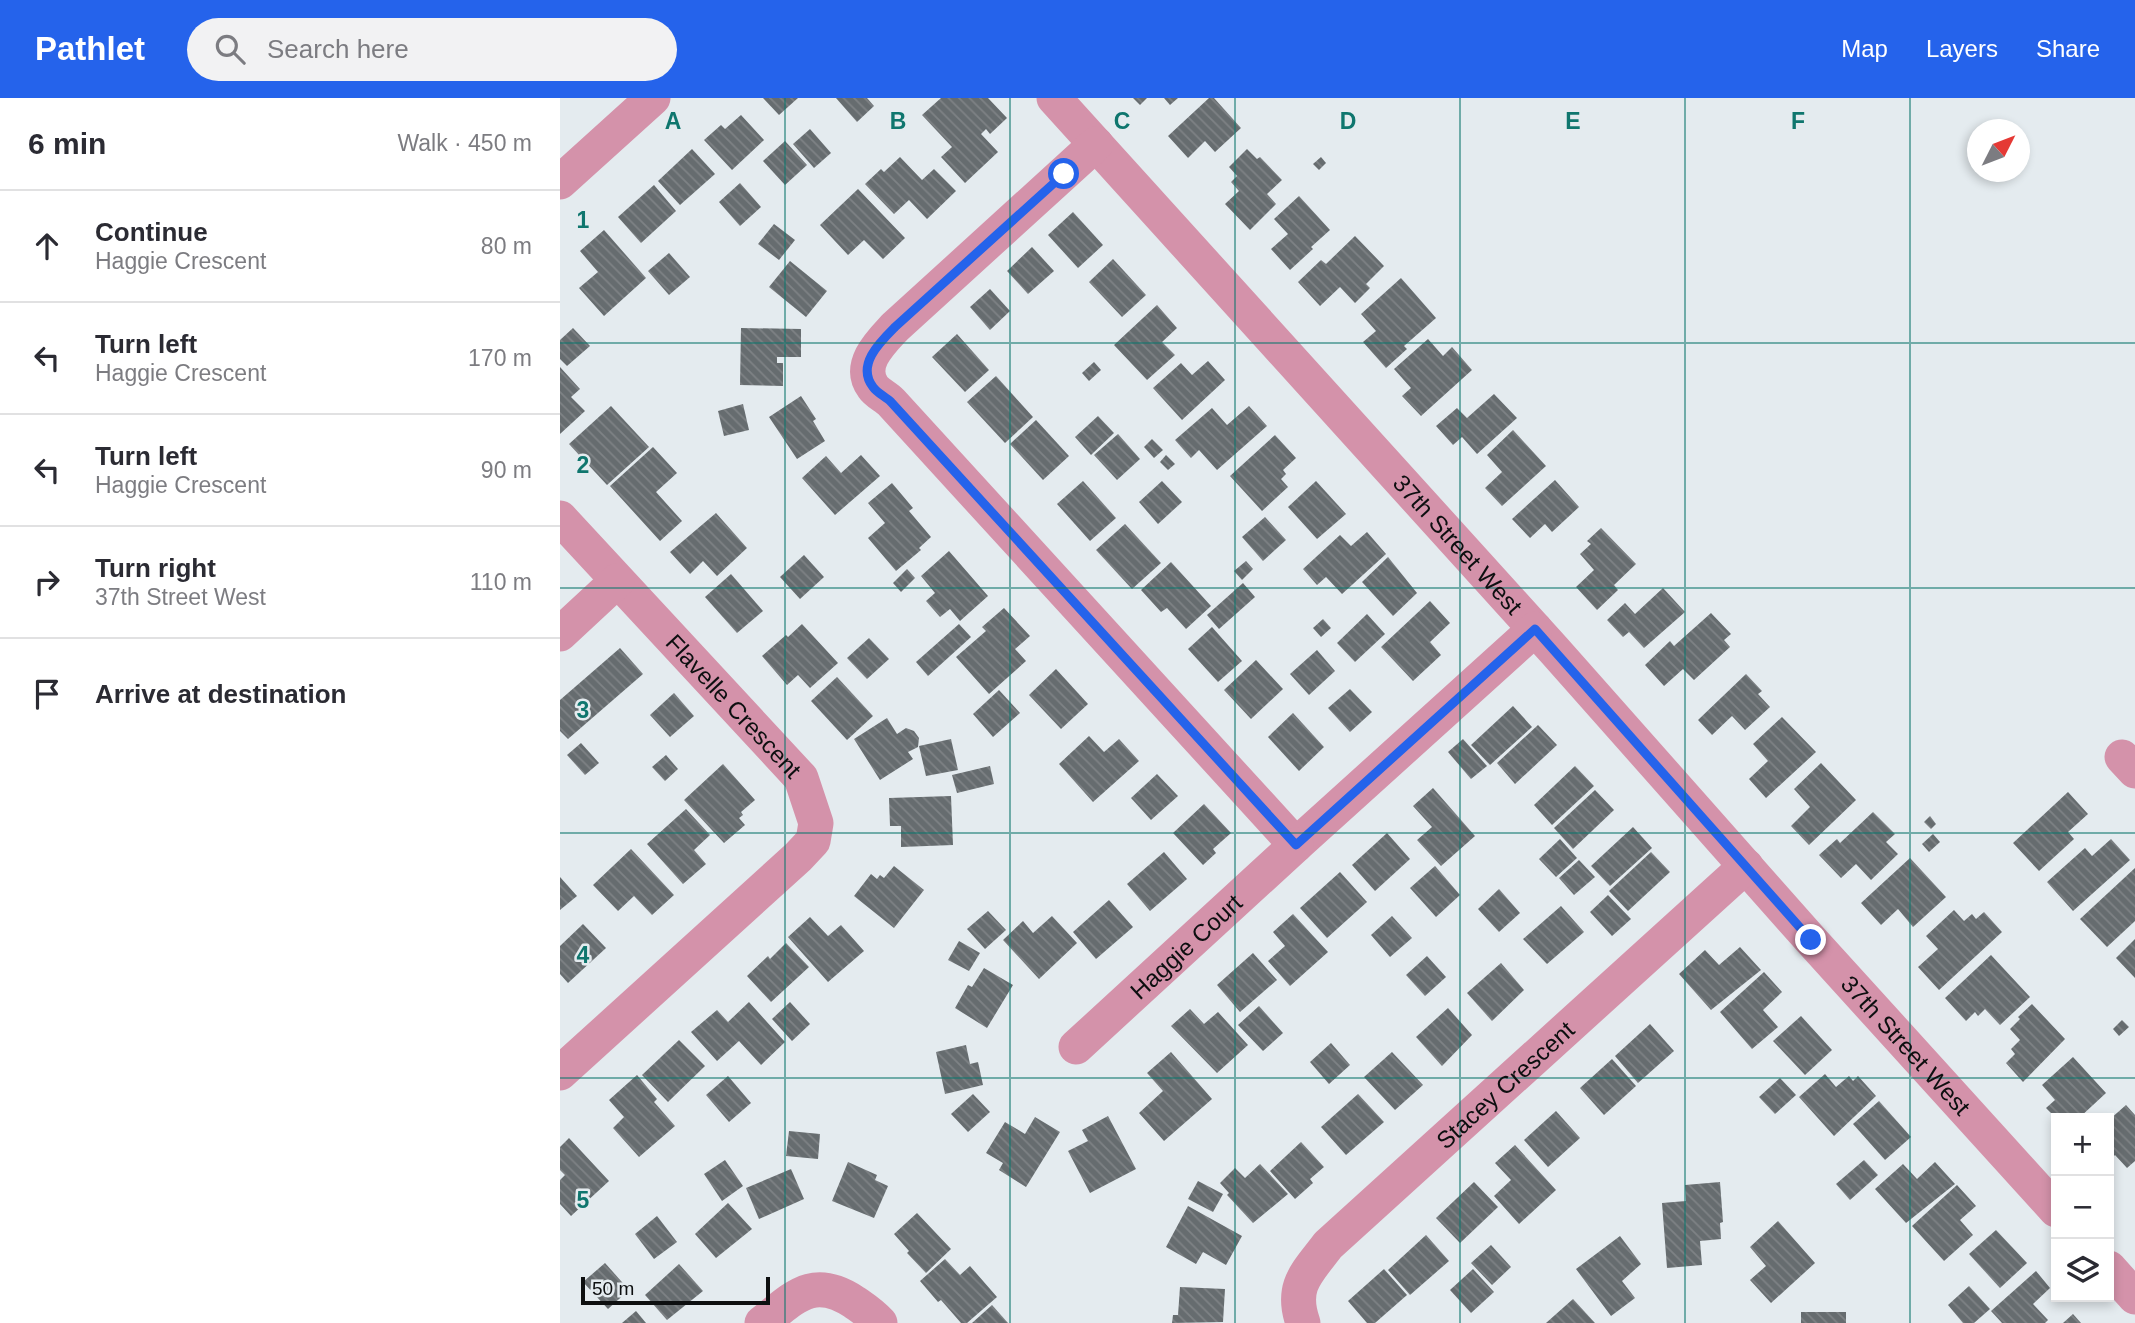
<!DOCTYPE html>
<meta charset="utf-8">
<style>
:root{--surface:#fff;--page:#f2f2f3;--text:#2b2b33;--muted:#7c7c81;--line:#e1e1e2;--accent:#2563eb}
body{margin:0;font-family:Arial,sans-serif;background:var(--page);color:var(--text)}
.controls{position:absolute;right:21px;bottom:21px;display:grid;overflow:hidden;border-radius:0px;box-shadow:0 4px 10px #0003}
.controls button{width:63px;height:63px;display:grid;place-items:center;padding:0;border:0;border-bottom:2px solid var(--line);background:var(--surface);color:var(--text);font:35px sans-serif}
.compass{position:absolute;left:1407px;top:21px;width:63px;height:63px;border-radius:50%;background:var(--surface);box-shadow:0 4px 10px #0003;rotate:48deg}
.scale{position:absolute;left:21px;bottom:18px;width:189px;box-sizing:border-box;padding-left:7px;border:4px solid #0d0f10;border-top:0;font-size:19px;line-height:24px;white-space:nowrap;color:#0d0f10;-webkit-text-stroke:5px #e4ebef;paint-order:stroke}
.stop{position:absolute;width:21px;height:21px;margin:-16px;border:5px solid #2563eb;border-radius:50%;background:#fff}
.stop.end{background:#2563eb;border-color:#fff;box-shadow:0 2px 7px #0008}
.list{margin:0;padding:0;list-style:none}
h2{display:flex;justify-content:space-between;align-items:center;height:91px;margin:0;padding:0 28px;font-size:30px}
h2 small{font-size:23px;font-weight:400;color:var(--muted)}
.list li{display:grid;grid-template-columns:46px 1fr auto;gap:21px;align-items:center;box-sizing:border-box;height:112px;padding:0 28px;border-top:2px solid var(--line)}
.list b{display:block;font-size:26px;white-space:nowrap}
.list p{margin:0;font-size:23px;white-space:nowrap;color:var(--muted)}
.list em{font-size:23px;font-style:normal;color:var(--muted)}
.icon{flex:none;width:38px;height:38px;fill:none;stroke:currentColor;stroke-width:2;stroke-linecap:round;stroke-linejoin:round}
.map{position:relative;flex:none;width:1575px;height:1225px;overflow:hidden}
header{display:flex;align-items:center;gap:42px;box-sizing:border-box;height:98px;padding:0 35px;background:var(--accent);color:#fff}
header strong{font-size:33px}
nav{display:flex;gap:38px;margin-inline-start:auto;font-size:24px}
.search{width:490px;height:63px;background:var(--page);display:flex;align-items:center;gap:18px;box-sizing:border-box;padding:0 24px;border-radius:38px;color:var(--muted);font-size:26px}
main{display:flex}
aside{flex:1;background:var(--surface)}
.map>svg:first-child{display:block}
</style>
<header>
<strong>Pathlet</strong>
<div class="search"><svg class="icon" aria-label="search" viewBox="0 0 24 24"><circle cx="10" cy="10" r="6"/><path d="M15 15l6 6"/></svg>Search here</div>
<nav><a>Map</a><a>Layers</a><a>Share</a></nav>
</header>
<main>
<aside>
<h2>6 min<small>Walk · 450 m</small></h2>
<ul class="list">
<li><svg class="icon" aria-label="ahead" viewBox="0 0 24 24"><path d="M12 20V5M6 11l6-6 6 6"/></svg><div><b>Continue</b><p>Haggie Crescent</p></div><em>80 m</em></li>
<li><svg class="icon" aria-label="left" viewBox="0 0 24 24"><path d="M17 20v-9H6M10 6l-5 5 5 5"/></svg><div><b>Turn left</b><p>Haggie Crescent</p></div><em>170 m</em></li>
<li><svg class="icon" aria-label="left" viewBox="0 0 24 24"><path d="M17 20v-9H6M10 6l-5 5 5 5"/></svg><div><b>Turn left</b><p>Haggie Crescent</p></div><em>90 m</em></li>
<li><svg class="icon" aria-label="right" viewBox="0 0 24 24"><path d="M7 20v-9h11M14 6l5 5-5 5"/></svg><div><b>Turn right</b><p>37th Street West</p></div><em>110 m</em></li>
<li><svg class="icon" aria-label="arrive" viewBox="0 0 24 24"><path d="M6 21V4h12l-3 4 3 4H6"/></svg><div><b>Arrive at destination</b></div></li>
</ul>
</aside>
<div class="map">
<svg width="1575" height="1225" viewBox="0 0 1575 1225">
<defs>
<pattern id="building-back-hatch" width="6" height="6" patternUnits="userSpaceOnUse" patternTransform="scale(1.75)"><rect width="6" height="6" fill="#666c6f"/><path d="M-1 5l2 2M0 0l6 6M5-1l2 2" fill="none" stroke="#7e8285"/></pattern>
</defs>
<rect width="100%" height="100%" fill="#e4ebef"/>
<g fill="url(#building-back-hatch)">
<path d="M203,0H238L219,17Z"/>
<path d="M276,0H307L314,8L297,24Z"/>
<path d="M381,0H428L447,20L430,36L426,31L421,36L438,54L405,85L381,59L392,49L362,17Z"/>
<path d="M573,0H587L580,7Z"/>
<path d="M604,0H618L610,7Z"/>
<path d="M649,0H654L681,30L655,54L645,43L628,60L608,38Z"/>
<path d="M181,17L204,42L172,72L144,42L161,27L165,31Z"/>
<path d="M250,31L271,55L254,70L233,46Z"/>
<path d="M225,43L247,67L225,87L203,63Z"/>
<path d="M132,51L155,76L120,107L98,83Z"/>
<path d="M687,51L697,61L700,59L722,82L707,96L716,106L690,132L665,106L679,93L671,84L677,78L669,69Z"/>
<path d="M340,59L362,82L374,71L396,93L367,121L349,102L334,116L305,86L321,71L324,74Z"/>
<path d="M761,59L766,65L759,72L753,66Z"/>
<path d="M180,85L201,109L180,128L159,104Z"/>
<path d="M94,87L116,113L81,145L58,119Z"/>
<path d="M298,91L345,140L323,161L304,142L288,157L260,127Z"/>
<path d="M739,98L770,132L751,149L753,151L730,172L711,151L728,136L714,121Z"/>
<path d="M513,114L543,147L518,170L488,137Z"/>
<path d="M214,126L235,142L219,162L198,146Z"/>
<path d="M44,132L86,180L44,218L19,190L38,174L20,153Z"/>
<path d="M795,138L824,168L806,186L810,190L795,205L780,189L760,208L738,184L761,162L766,166Z"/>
<path d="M472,149L494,173L468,196L447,173Z"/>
<path d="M109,155L130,179L109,197L88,173Z"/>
<path d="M553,161L586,197L562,219L529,184Z"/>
<path d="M230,163L267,193L246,219L209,189Z"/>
<path d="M841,180L876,220L844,248L847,251L826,270L803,244L816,233L801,216Z"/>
<path d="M430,191L450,213L430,232L410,209Z"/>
<path d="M597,207L617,230L602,244L615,257L587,282L554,247Z"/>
<path d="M13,230L30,248L7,268L0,261V242Z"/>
<path d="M181,230L241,231V259H217V265H223V288L180,287Z"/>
<path d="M397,236L429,272L405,294L372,259Z"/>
<path d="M868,241L883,258L892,249L912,272L861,318L842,298L851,290L834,271Z"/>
<path d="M648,263L665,282L622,322L593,290L621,265L632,277Z"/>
<path d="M534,264L541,272L529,283L522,275Z"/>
<path d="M0,269L20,291L11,299L25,313L0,336Z"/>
<path d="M436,278L473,319L445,345L407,304Z"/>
<path d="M934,296L957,320L917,356L902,339L893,347L876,328L897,310L907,320Z"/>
<path d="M241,298L256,321L253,323L265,343L237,361L209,319Z"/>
<path d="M183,306L189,332L164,338L158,313Z"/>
<path d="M51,308L89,349L47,387L9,346Z"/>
<path d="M689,308L707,328L657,372L639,352L631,360L615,342L652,310L667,327Z"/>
<path d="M538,318L554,335L531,357L515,339Z"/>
<path d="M476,322L509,358L483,382L450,346Z"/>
<path d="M953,332L986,368L942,408L925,390L942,374L927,357Z"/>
<path d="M558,336L580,361L557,382L534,357Z"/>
<path d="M715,337L736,360L723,372L726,376L721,381L728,389L702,413L670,378Z"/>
<path d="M592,341L603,352L594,360L584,349Z"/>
<path d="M93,349L117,375L96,394L122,423L100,443L50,388Z"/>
<path d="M301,357L320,378L275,417L242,380L266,358L281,375Z"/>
<path d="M606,357L615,366L608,372L600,364Z"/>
<path d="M995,382L1019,409L992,434L985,426L970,440L952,421Z"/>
<path d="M523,383L556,420L530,443L497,406Z"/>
<path d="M602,383L622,404L598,426L579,404Z"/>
<path d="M756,383L786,416L757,441L728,409Z"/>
<path d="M332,385L353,410L349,413L371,439L359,450L361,452L336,473L308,440L325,425L308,405Z"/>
<path d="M156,415L187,450L157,478L143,463L130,476L110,454Z"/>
<path d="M705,419L726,442L703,463L682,439Z"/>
<path d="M565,426L601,465L572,491L536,452Z"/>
<path d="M1041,430L1076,466L1054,487L1058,492L1037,512L1016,489L1034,472L1020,456L1031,446L1027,443Z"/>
<path d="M807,434L826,456L782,496L766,479L757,487L743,471L780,437L791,448Z"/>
<path d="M389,453L428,498L400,523L390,511L380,519L366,503L375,495L361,478Z"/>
<path d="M244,457L264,479L240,501L220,479Z"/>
<path d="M828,459L857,495L833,518L802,484Z"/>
<path d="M686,463L693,471L682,482L674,473Z"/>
<path d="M611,464L651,508L626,531L607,510L601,514L581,492Z"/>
<path d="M347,471L355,480L341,494L333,485Z"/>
<path d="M171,476L203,513L177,535L145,499Z"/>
<path d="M683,485L695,499L659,531L647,517Z"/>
<path d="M1103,490L1125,514L1084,550L1069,534L1063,539L1047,522L1065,505L1075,516Z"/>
<path d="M870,503L890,525L870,544L881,557L853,583L821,549Z"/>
<path d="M444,510L470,538L455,551L466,563L429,596L396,559L426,533L422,529Z"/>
<path d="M1151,515L1171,536L1164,542L1170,549L1134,582L1123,571L1104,588L1085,567L1110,543L1114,548Z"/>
<path d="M807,516L825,536L795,564L777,545Z"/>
<path d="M763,521L771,530L761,539L753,530Z"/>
<path d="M242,526L278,565L250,590L238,577L227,587L202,558L226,537L228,539Z"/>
<path d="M399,526L411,539L368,578L356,564Z"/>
<path d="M652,529L682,563L658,584L628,551Z"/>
<path d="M309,540L329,561L307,581L287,560Z"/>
<path d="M60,550L83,576L8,641L0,633V602Z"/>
<path d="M757,552L775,573L749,597L730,576Z"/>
<path d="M696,562L723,591L691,621L664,592Z"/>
<path d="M496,571L528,606L501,631L469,597Z"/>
<path d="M1186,576L1202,593L1198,596L1210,609L1185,632L1172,618L1152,637L1138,622Z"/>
<path d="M277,579L313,618L287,642L251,603Z"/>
<path d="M790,591L812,614L790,634L768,610Z"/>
<path d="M439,592L460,615L433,639L413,616Z"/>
<path d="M114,595L134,618L110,639L90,617Z"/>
<path d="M953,608L972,629L930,667L911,647Z"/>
<path d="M733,615L764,649L739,673L708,639Z"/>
<path d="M1222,619L1256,654L1206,700L1189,681L1208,663L1193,646Z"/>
<path d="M327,620L337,636L346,630L354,633L359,640L358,649L348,654L353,661L320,682L294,641Z"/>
<path d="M978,627L997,647L955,686L937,665Z"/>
<path d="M529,638L544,654L559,641L579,663L533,704L499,666Z"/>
<path d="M391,641L398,672L366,678L359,648Z"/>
<path d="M903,641L927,668L911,681L888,654Z"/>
<path d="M21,645L39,665L25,677L7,657Z"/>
<path d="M106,657L118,671L105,683L92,669Z"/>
<path d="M1261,665L1296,702L1249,747L1231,728L1250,709L1234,691Z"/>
<path d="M163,666L195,702L181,714L183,717L179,720L185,727L164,745L124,702Z"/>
<path d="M430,668L434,686L397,695L392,677Z"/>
<path d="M1015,668L1034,688L992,727L974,707Z"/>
<path d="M597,676L618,698L591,722L571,700Z"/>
<path d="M873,690L915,738L881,768L857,742L872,729L853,708Z"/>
<path d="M1035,692L1054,712L1013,751L994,730Z"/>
<path d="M1508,694L1528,716L1508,734L1514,741L1479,773L1453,745Z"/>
<path d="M391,698L393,747L341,749V728H330L329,700Z"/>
<path d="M644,706L671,735L653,751L656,755L643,767L613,735Z"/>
<path d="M126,711L150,737L134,752L146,766L123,786L87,746Z"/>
<path d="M1313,714L1335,736L1326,744L1338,756L1311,782L1296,766L1281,780L1259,757L1277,741L1280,745Z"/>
<path d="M1370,718L1376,726L1371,731L1364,724Z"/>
<path d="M1073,729L1092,750L1050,788L1031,768Z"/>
<path d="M827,735L850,761L815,793L792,767Z"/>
<path d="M1373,736L1380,744L1369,754L1362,746Z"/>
<path d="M1000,741L1017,760L996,779L979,761Z"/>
<path d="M1551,741L1570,762L1513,813L1487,784L1525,750L1532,758Z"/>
<path d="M71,751L114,797L92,817L74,798L58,813L33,787Z"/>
<path d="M604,754L627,781L590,813L567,786Z"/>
<path d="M1091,754L1110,774L1068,813L1049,793Z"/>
<path d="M1350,760L1386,799L1353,829L1338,811L1321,827L1301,805Z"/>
<path d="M1019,762L1035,779L1014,797L999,780Z"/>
<path d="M334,768L364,792L334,830L294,798L311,776L317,781L320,777L324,780Z"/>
<path d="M875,768L900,797L876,819L850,790Z"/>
<path d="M1575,770V823L1547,849L1520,821Z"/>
<path d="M780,774L807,804L767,840L740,810Z"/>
<path d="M0,779L17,798L0,812Z"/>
<path d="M939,791L960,815L939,834L918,811Z"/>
<path d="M1048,797L1071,821L1052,838L1030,814Z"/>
<path d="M549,802L573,829L536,861L513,834Z"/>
<path d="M1001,808L1024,834L987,866L963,841Z"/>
<path d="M1394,812L1404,823L1412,816L1416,821L1424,814L1442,834L1379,892L1358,869L1378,851L1366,838Z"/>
<path d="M428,813L446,832L425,851L407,831Z"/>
<path d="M733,816L768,854L730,888L708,863L725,848L713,834Z"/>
<path d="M492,818L517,845L479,881L443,842L463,823L473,835Z"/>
<path d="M832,818L852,840L830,859L811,837Z"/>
<path d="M250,819L268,838L281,827L304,853L268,884L228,839Z"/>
<path d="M23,826L46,850L8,885L0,876V848Z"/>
<path d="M1575,841V880L1556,860Z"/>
<path d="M399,843L420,855L409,873L388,862Z"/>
<path d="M226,845L249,869L211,904L187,878L208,858L210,861Z"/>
<path d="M1180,849L1201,872L1151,912L1119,876L1145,852L1159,867Z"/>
<path d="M693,855L717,882L680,914L657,887Z"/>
<path d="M1431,857L1470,899L1440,927L1425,911L1418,918L1415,914L1406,923L1385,900Z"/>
<path d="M867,858L886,879L865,898L846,877Z"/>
<path d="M941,865L964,892L932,923L907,895Z"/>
<path d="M424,870L453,887L427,930L395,910L408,887L412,889Z"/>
<path d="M1204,874L1222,894L1203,912L1218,929L1192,951L1160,914Z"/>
<path d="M189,904L225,944L201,967L179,943L157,963L131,934L157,912L168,924Z"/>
<path d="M230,904L250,926L232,943L212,921Z"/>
<path d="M1472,906L1505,941L1463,984L1446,965L1455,956L1451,951L1460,942L1450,931L1460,921L1458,919Z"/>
<path d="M699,908L723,935L703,953L678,927Z"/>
<path d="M888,910L912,937L882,968L856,939Z"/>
<path d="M630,911L644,926L658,914L688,947L657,975L611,928Z"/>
<path d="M1241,918L1272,952L1245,977L1213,943Z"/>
<path d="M1562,922L1569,929L1559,938L1553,931Z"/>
<path d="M1090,926L1114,953L1078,985L1055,958Z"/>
<path d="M119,942L145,968L108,1004L82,977Z"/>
<path d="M771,945L790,967L769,986L750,964Z"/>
<path d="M406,947L410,966L418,964L423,987L385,996L376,954Z"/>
<path d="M611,954L652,1001L604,1043L579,1015L603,993L587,975Z"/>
<path d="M832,954L863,987L835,1012L804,979Z"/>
<path d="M1513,959L1546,995L1519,1020H1496L1486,1010L1495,1002L1482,987Z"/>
<path d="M1052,961L1076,988L1044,1017L1020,990Z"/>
<path d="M1265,976L1276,989L1289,978L1293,983L1298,978L1316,998L1274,1038L1239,999Z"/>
<path d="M77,977L97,1001L94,1004L115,1028L79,1059L53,1030L64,1019L49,1002Z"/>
<path d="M168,978L191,1005L169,1024L146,997Z"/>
<path d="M1220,980L1236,997L1215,1016L1199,999Z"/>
<path d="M413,996L430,1014L408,1034L391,1016Z"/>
<path d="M798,996L824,1024L786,1057L761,1029Z"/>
<path d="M1319,1003L1351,1039L1325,1062L1293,1026Z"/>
<path d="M1566,1007L1575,1017V1063L1567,1070L1555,1057L1549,1063V1022Z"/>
<path d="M996,1013L1020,1040L988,1069L964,1042Z"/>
<path d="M548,1018L576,1071L530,1095L508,1053L528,1043L522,1032Z"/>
<path d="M475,1019L500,1034L466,1089L439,1072L443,1065L426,1055L445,1024L465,1036Z"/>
<path d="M229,1033L260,1036L258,1061L226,1058Z"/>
<path d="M9,1040L49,1083L11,1118L0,1106V1082L5,1077L0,1072V1049Z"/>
<path d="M741,1044L764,1069L750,1081L753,1085L735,1101L710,1073Z"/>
<path d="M955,1047L996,1092L959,1126L934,1098L951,1082L935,1065Z"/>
<path d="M165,1062L183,1088L162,1103L144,1076Z"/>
<path d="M1304,1062L1318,1077L1290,1102L1276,1086Z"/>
<path d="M288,1064L317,1077L315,1082L328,1088L314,1120L272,1103Z"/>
<path d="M1375,1064L1395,1086L1346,1125L1315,1091L1343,1066L1357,1081Z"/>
<path d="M700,1066L728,1096L693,1125L667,1097L669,1095L660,1085L675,1070L685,1080Z"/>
<path d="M231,1071L244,1101L199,1121L186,1090Z"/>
<path d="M638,1083L663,1096L653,1114L628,1101Z"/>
<path d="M914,1084L938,1109L900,1145L876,1120Z"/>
<path d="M1160,1084L1163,1124L1160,1125L1161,1141L1140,1143L1142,1167L1107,1170L1102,1105L1126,1103L1125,1087Z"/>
<path d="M1397,1087L1416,1108L1400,1122L1413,1137L1384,1163L1352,1128Z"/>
<path d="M168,1105L192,1131L156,1160L135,1136Z"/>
<path d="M628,1108L682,1138L666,1167L643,1154L636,1166L606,1149Z"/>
<path d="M357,1115L391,1151L366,1175L347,1155L349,1153L334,1136Z"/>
<path d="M97,1118L117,1144L94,1161L75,1136Z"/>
<path d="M1218,1123L1255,1165L1211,1205L1190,1182L1206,1168L1190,1149Z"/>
<path d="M1436,1132L1467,1165L1440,1190L1409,1156Z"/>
<path d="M866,1137L889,1163L850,1197L828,1172Z"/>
<path d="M1060,1138L1081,1166L1062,1183L1075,1200L1051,1218L1016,1171Z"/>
<path d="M931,1147L951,1169L932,1187L911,1165Z"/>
<path d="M385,1161L400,1177L410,1168L437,1199L407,1225H401L381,1202L378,1204L360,1183Z"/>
<path d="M45,1165L69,1192L48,1211L23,1184Z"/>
<path d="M119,1166L143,1193L107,1222L85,1197Z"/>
<path d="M824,1171L847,1197L815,1225H807L788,1203Z"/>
<path d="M913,1171L934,1194L911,1215L890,1192Z"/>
<path d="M1476,1173L1490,1190L1473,1206L1488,1222L1485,1225H1442L1431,1213Z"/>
<path d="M1409,1188L1430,1211L1414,1225H1403L1388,1207Z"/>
<path d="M620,1189L665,1191L663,1224L612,1225L613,1217H618Z"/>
<path d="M1013,1201L1035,1225H986Z"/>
<path d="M432,1207L448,1225H412Z"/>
<path d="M76,1213L86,1225H62Z"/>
<rect x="1241" y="1214" width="45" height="11"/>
<path d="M1513,1216L1521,1225H1503Z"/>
</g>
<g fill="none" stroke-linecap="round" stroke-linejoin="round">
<g stroke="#d492aa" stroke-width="35">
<path id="s1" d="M494,0L994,552L1251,842L1496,1112"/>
<path d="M536,46L335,229C321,244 297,267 313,289C317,295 326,299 331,304L736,747L975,531"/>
<path d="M0,84L93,0"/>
<path id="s2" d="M0,420L241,680L256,725L253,743L238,759L0,975"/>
<path d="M0,536L57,483"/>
<path d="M1562,659L1575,673"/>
<path id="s3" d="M516,949L736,747"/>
<path d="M1549,1170L1575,1199"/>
<path d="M202,1225C235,1199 253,1177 294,1204C304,1211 312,1216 320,1225"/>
<path id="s4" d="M743,1225C730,1188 747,1175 768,1147L1186,768"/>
</g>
</g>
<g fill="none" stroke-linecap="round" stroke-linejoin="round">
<path stroke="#2563eb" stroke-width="9" d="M504,76L335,229C320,244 296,267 313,289C317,295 326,299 331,304L736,747L975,531L1251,842"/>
</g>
<path fill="none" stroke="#0f766e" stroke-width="2" stroke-opacity="0.55" d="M225,0V1225M450,0V1225M675,0V1225M900,0V1225M1125,0V1225M1350,0V1225M0,245H1575M0,490H1575M0,735H1575M0,980H1575"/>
<g text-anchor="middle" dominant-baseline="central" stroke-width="5" stroke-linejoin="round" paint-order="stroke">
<g font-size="24" fill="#0d0f10" stroke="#e4ebef">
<text stroke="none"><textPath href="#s1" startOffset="602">37th Street West</textPath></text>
<text stroke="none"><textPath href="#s2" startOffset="256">Flavelle Crescent</textPath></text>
<text stroke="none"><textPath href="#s3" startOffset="149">Haggie Court</textPath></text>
<text stroke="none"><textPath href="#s1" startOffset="1274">37th Street West</textPath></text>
<text stroke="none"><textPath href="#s4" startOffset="326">Stacey Crescent</textPath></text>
</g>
</g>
<g font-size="23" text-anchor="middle" font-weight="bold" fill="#0f766e" stroke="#e4ebef" stroke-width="5" stroke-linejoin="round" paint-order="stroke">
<text x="113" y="31">A</text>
<text x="338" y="31">B</text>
<text x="562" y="31">C</text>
<text x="788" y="31">D</text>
<text x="1013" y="31">E</text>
<text x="1238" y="31">F</text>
<text x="23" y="130">1</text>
<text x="23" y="375">2</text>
<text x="23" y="620">3</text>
<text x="23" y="865">4</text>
<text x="23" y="1110">5</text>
</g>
</svg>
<div class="controls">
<button>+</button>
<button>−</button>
<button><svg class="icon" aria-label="layers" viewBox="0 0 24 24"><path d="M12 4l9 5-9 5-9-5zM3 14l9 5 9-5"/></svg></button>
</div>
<svg class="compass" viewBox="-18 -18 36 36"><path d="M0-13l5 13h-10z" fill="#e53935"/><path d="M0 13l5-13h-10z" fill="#7c7c81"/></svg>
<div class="scale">50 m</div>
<div class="stop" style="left:504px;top:76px"></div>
<div class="stop end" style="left:1251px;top:842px"></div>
</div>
</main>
